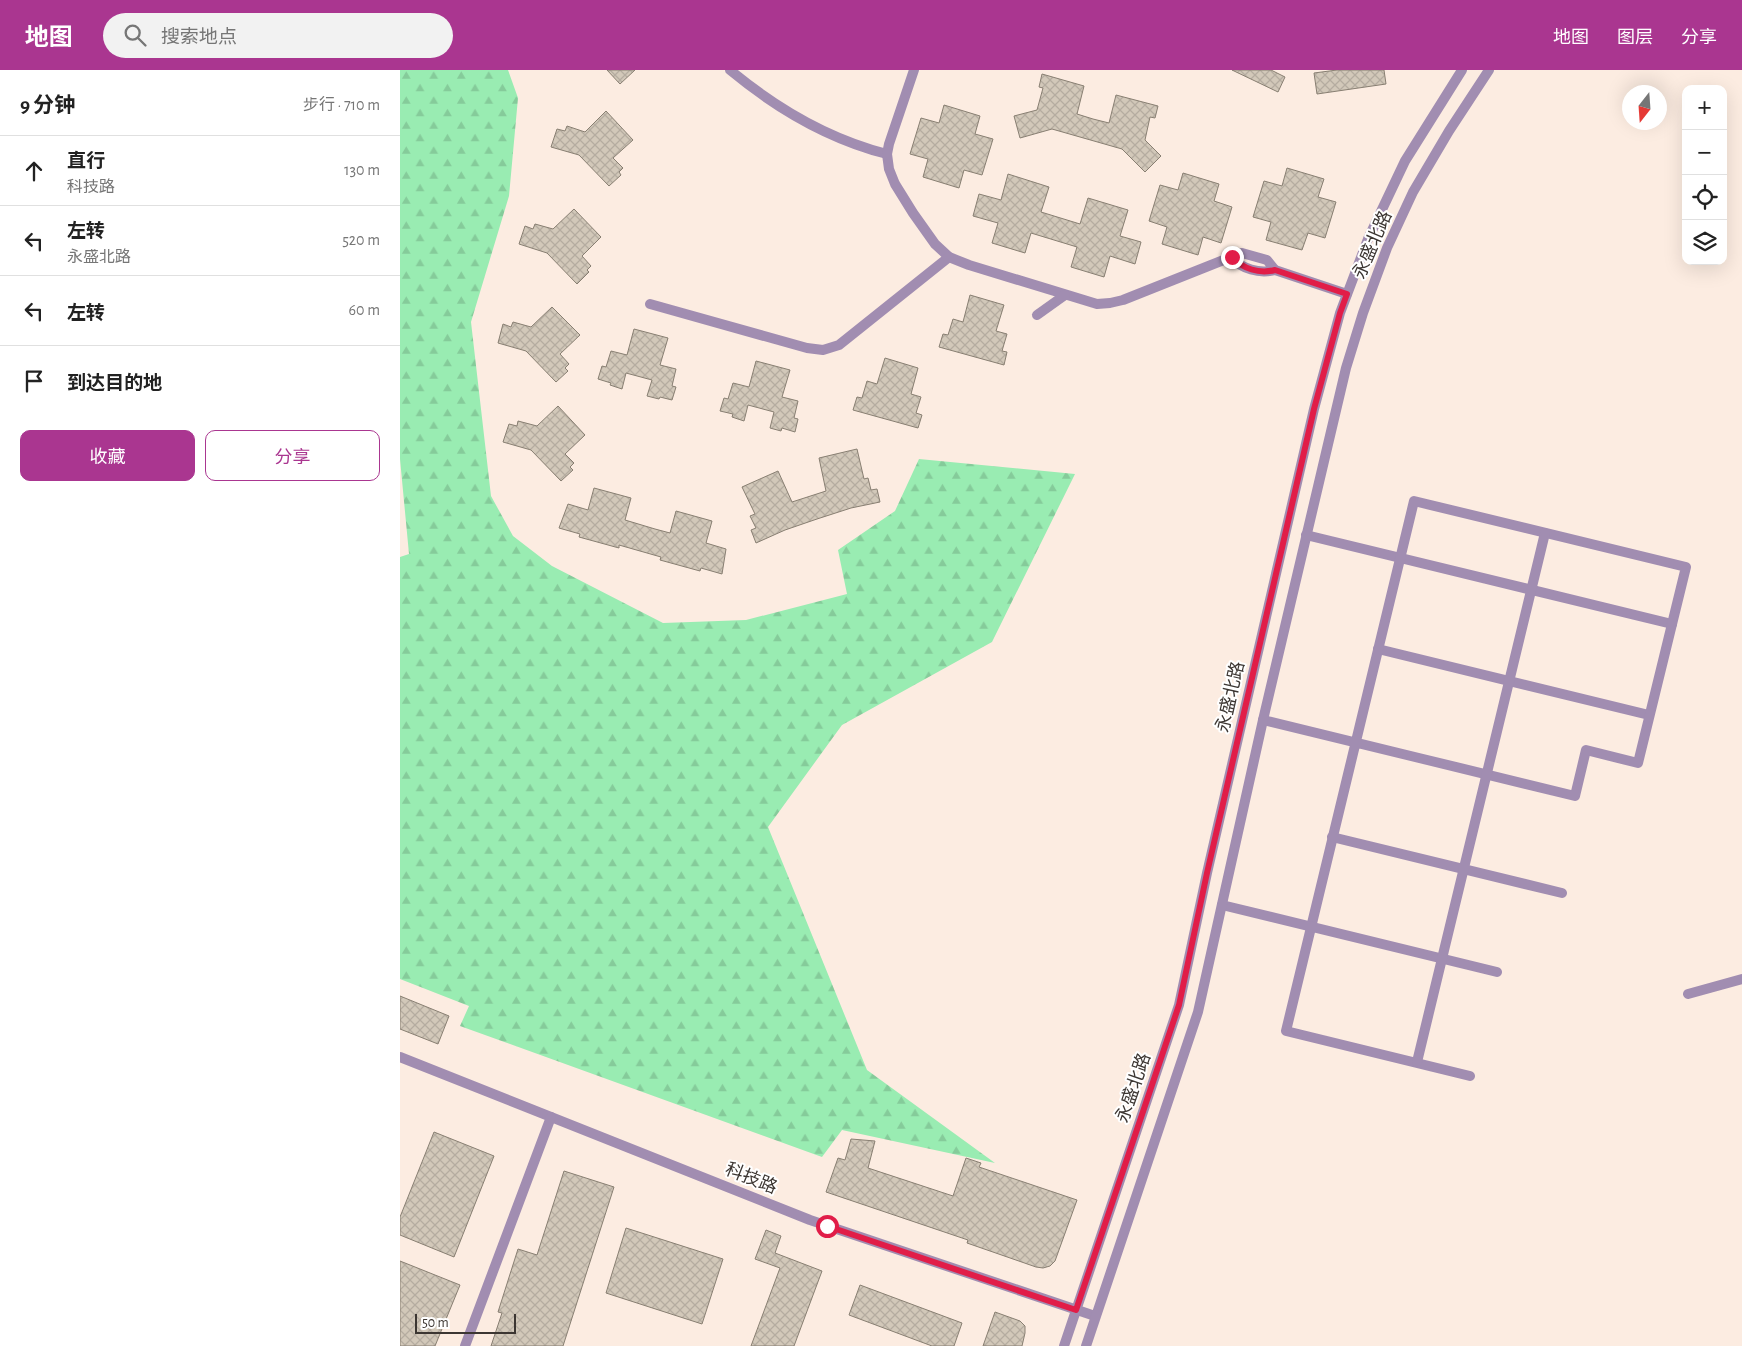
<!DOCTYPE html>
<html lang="zh">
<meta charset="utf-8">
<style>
:root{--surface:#fff;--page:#f2f2f2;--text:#222;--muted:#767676;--line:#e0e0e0;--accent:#aa3690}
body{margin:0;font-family:"Alegreya Sans","Noto Sans SC",sans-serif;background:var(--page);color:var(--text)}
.controls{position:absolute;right:15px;top:15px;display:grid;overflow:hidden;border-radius:10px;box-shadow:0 5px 20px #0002}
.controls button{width:45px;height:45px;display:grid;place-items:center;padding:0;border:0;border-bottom:1px solid var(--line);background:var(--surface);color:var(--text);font:25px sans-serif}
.compass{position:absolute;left:1222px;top:15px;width:45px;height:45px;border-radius:50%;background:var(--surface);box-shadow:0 5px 20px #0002;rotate:197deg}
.scale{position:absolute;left:15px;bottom:12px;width:101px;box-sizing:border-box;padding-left:5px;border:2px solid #3c3632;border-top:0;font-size:14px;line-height:18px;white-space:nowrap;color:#3c3632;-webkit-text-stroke:4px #fff;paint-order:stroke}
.stop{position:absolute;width:15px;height:15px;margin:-11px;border:4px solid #e11d48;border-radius:50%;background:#fff}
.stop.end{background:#e11d48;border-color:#fff;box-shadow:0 1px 5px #0008}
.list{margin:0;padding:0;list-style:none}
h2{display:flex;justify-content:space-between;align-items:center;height:65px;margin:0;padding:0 20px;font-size:21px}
h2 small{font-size:16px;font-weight:400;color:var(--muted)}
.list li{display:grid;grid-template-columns:32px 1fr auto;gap:15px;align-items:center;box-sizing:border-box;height:70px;padding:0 20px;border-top:1px solid var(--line)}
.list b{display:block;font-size:19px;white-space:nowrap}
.list p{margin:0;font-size:16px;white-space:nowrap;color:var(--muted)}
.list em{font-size:16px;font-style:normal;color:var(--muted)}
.actions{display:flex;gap:10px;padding:15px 20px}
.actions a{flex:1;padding:11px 0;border:1px solid var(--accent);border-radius:10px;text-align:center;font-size:18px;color:var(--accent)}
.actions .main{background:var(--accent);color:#fff}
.icon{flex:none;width:28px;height:28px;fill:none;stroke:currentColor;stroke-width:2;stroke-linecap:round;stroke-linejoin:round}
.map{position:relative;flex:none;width:1342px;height:1276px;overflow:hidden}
header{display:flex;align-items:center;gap:30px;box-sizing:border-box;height:70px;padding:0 25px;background:var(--accent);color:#fff}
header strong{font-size:24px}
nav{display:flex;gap:28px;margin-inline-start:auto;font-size:18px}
.search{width:350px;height:45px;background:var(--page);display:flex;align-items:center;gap:12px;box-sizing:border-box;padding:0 18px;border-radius:28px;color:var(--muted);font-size:19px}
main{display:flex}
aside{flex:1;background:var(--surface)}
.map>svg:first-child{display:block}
</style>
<header>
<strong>地图</strong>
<div class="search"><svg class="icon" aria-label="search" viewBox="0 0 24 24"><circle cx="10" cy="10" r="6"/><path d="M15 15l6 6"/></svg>搜索地点</div>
<nav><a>地图</a><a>图层</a><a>分享</a></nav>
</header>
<main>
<aside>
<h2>9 分钟<small>步行 · 710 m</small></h2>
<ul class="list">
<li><svg class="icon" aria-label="ahead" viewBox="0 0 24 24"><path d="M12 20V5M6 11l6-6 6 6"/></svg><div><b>直行</b><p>科技路</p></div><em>130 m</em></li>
<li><svg class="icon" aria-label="left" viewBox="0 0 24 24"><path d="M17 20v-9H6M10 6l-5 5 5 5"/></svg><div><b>左转</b><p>永盛北路</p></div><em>520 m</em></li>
<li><svg class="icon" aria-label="left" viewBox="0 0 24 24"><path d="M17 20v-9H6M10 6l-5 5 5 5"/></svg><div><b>左转</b></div><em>60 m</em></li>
<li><svg class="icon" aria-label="arrive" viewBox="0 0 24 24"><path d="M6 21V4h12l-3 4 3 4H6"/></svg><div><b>到达目的地</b></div></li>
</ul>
<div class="actions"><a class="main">收藏</a><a>分享</a></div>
</aside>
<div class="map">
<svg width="1342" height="1276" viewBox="0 0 1342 1276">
<defs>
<pattern id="forest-firs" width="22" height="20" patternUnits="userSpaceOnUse" patternTransform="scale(1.25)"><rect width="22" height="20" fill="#99ecb2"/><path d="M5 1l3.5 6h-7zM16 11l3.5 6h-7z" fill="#85cb9a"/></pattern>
<pattern id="building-cross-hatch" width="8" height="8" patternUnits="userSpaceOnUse" patternTransform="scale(1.25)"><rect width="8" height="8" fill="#d2c8b9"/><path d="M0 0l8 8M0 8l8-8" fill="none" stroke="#b5aca0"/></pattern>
</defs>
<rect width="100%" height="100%" fill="#fcece1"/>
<path fill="url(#forest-firs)" d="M0,0H108L118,28L109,126L71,252L91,426L113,466L152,496L263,553L346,550L447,524L438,480L495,441L519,389L675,404L592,572L442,655L368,757L467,1000L595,1093L442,1060L422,1087L60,956L69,936L0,909V487L9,484L0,389Z"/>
<g fill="url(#building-cross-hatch)" stroke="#887f72">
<path d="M207,0H235L220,14Z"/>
<path d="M832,0H871L885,7L878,22Z"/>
<path d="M937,0H984L986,14L917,24L914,3Z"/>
<path d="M642,4L684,16L677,44L693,49L709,53L716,25L758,36L755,48L750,47L745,70L761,86L745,102L722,79L652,59L620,68L614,46L637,40L643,18L639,17Z"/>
<path d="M544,35L580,46L575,64L593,69L582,105L564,100L559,118L523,107L528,89L510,84L521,48L539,53Z"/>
<path d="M206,41L233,70L213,88L223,98L219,102L221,105L209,116L179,85L151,77L157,59L165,61L167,56L185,62Z"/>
<path d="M887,98L924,109L918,127L936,132L925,168L908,163L902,180L866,170L871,152L853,147L864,111L882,116Z"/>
<path d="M783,103L819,114L814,131L832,137L821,173L803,167L798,185L762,174L767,157L749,151L760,115L778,120Z"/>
<path d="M608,104L649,117L641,142L680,154L688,128L728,140L720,166L741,172L735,194L710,186L704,207L671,197L677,177L631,163L625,183L592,173L598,153L573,146L579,124L601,130Z"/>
<path d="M174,139L201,167L182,186L191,196L187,200L189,202L177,214L147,183L119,174L125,156L133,159L135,154L153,159Z"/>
<path d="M570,225L604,235L596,261L607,264L602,281L607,282L604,295L539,277L543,264L548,265L553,249L563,252Z"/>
<path d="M152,237L180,265L160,284L169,294L165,298L168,301L156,312L126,281L98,273L103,254L111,257L113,252L131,257Z"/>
<path d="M234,259L268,268L260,295L276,299L272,316L276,317L272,330L260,327L259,329L247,326L252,310L226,303L222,319L210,315L211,313L198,309L202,296L206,297L211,281L227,285Z"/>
<path d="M485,288L518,298L511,324L521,327L516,343L522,345L518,358L453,340L457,327L462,328L467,311L477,314Z"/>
<path d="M356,291L390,300L382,327L398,331L394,348L398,349L395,362L382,358L381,361L370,358L374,342L348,335L344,351L332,347L333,344L320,341L324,328L328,329L333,313L349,317Z"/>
<path d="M158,336L185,365L165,384L174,393L170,397L173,400L161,411L131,380L103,372L109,354L117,356L118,351L137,356Z"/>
<path d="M457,379L464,409L468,408L471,420L477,419L480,432L451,438L417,449L385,460L356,473L351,460L356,458L350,446L355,444L342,417L378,401L392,432L426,421L419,388Z"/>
<path d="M194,418L231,428L225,450L255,459L270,463L276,441L312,451L306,473L326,479L322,504L301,498L300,501L260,490L261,487L219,475V478L179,467L180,464L159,458L168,434L188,440Z"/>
<path d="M0,926L49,946L38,974L0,959Z"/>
<path d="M34,1062L94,1086L54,1187L0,1165V1147Z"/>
<path d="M451,1069L475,1071L468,1098L553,1126L566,1088L581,1093L579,1097L677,1130L655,1191L650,1196L643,1198L636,1197L567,1173L568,1170L426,1122L438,1088L445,1090Z"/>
<path d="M164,1101L214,1117L163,1276H91L102,1243L98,1242L118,1179L137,1185Z"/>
<path d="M226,1158L323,1189L302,1254L206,1223Z"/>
<path d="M366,1160L381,1166L375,1183L422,1201L394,1276H351L380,1198L355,1189Z"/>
<path d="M0,1191L60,1215L35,1276H0Z"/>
<path d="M460,1215L562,1253L554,1276H532L449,1245Z"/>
<path d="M595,1242L620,1251L625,1256V1263L622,1276H583Z"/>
</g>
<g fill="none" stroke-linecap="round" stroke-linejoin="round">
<g stroke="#a18db1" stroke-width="10">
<path d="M330,0C377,39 428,69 487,84"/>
<path d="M514,0L489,74L487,84L489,99L495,114L513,143L535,174L549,187L569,195L697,234L710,233L723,230L831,187L842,183L867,190L875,200C859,204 842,199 831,187"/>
<path d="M875,200L947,224"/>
<path d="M250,234L407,278L423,280L439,275L549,187"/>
<path d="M637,245L665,225"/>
<path d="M906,465L1272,554"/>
<path d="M978,579L1249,645"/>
<path d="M863,650C967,675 1071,701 1175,726L1186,680L1238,693L1286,497L1014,431C972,608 928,784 886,961L1070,1006"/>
<path d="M932,767L1162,823"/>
<path d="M822,835L1097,902"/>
<path d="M1288,924L1342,909"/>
<path d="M0,987L410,1150L695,1246"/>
<path d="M1017,992L1145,463"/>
<path d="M65,1276L151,1047"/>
<path d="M664,1276L779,935L807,803L914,339L940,243L968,169L1005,91L1062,0"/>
<path d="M686,1276L798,942L863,650L929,370L946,298L963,243L987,178L1013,122L1049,61L1089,0"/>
</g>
</g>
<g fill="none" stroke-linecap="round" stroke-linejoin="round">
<path stroke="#e11d48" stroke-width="6" d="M427,1156L676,1240L779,935L807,803L914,339L940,243L947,224L875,200C859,204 843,199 832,187"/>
</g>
<g text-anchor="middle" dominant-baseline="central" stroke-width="4" stroke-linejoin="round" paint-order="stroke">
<g font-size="18" fill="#3c3632" stroke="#fff">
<text transform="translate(973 175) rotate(-67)">永盛北路</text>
<text transform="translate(831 627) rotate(-77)">永盛北路</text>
<text transform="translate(734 1018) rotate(-71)">永盛北路</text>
<text transform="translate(351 1109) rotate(22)">科技路</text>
</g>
</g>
</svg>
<div class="controls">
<button>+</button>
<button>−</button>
<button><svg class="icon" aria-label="locate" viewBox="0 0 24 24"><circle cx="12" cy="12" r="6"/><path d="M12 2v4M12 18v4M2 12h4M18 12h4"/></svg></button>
<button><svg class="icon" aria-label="layers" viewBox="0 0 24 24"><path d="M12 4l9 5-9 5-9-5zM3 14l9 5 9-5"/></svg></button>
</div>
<svg class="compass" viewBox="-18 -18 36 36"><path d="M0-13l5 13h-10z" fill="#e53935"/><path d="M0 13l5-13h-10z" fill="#767676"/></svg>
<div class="scale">50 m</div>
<div class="stop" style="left:427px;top:1156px"></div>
<div class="stop end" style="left:832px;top:187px"></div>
</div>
</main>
